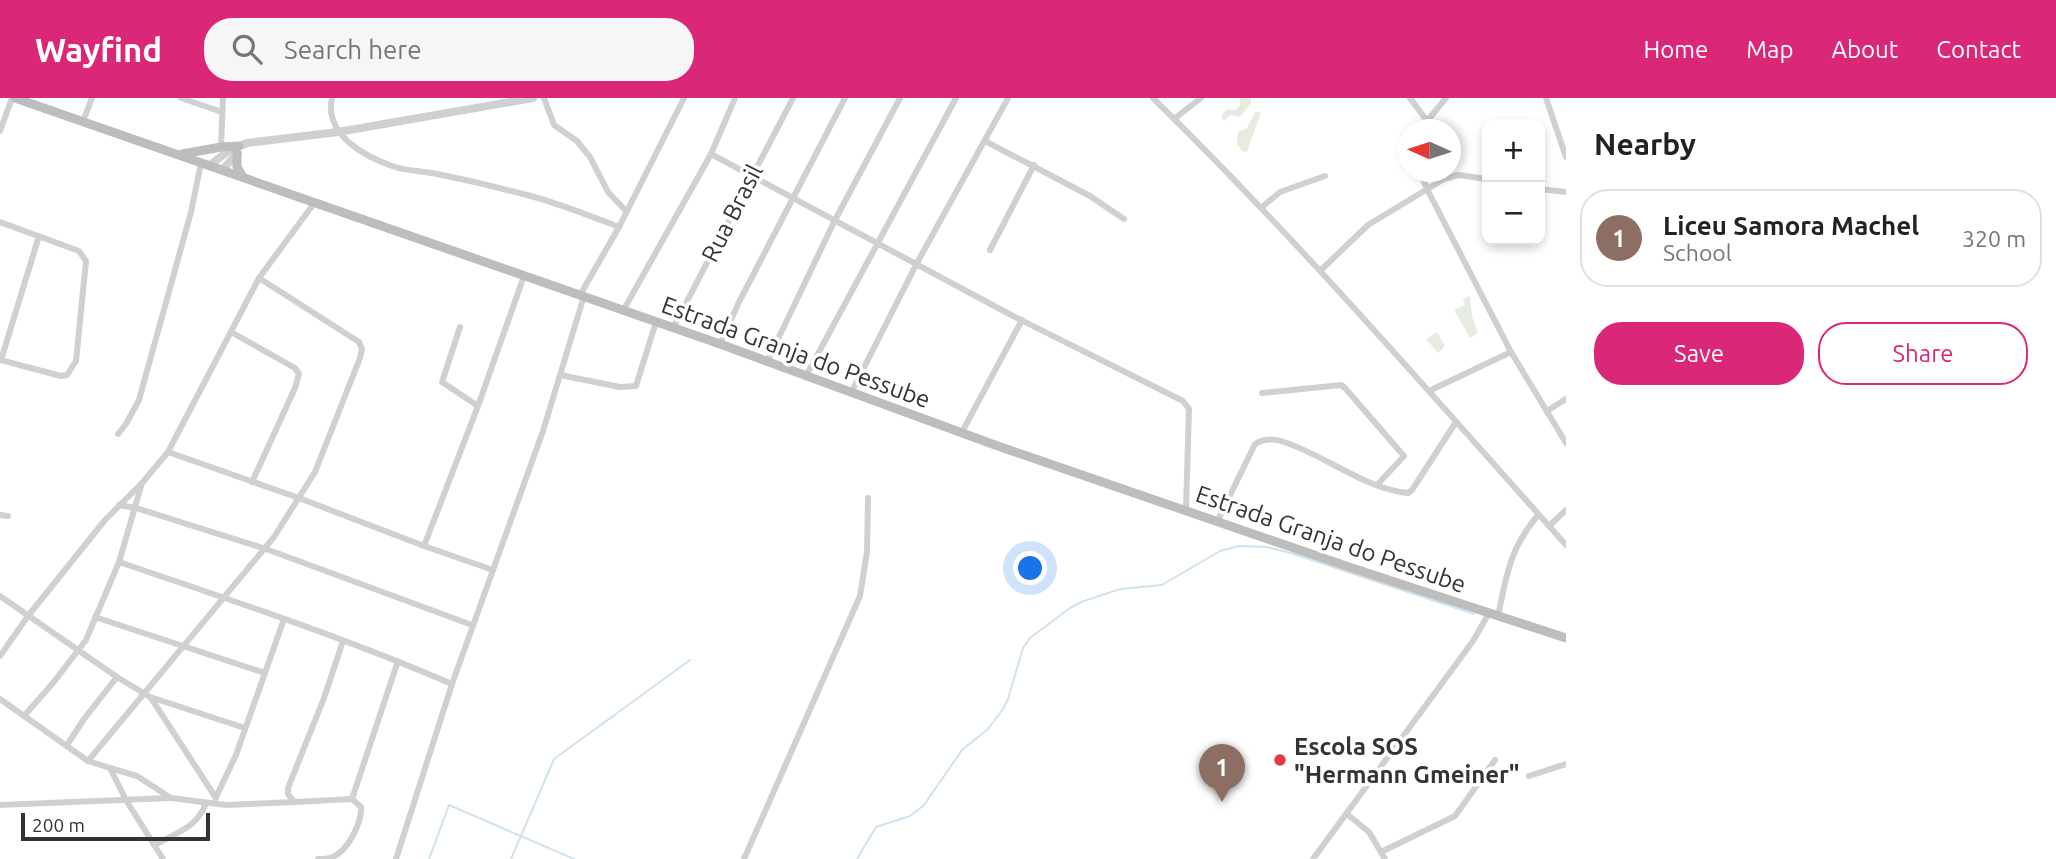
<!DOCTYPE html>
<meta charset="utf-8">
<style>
:root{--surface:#fff;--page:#f6f6f6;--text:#222;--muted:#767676;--line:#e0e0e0;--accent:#db2777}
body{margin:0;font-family:Ubuntu,sans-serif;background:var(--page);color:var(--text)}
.controls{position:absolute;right:21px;top:21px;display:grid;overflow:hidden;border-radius:14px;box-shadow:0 4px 10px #0003}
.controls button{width:63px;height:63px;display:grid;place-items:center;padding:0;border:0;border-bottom:2px solid var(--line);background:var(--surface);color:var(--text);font:35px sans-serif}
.compass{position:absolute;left:1398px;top:21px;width:63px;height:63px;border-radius:50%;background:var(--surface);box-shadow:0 4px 10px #0003;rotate:273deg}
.scale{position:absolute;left:21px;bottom:18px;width:189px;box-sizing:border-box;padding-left:7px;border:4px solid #333;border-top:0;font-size:19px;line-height:24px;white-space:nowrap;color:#333;-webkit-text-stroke:5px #fff;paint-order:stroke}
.you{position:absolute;left:1031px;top:471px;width:24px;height:24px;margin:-18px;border:5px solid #fff;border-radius:50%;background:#1a73e8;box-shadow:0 0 0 10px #1a73e833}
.badge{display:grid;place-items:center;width:46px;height:46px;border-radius:50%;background:var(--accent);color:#fff;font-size:23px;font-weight:700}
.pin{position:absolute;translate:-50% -58px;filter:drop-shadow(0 2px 4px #0008)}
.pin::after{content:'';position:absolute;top:37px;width:24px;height:21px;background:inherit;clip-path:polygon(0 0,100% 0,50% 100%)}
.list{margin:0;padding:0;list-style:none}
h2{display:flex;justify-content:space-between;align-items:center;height:91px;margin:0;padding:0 28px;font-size:30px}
h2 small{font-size:23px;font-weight:400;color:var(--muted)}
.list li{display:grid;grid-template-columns:46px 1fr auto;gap:21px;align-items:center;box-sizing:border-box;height:98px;margin:0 14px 14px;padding:0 14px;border:2px solid var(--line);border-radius:28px}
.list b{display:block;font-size:26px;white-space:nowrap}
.list p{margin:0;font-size:23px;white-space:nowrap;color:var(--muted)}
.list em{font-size:23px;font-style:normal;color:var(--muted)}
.actions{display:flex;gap:14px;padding:21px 28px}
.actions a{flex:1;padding:16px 0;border:2px solid var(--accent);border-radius:28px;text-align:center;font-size:24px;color:var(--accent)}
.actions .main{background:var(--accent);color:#fff}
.icon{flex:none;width:38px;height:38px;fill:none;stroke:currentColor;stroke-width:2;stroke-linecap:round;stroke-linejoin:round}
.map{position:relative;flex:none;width:1566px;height:761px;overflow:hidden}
header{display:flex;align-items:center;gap:42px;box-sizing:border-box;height:98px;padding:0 35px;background:var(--accent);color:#fff}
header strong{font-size:33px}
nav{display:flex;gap:38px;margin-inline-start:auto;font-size:24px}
.search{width:490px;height:63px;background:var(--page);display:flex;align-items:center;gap:18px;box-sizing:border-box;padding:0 24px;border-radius:28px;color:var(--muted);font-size:26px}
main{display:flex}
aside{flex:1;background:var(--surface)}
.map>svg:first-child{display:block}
</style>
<header>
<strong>Wayfind</strong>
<div class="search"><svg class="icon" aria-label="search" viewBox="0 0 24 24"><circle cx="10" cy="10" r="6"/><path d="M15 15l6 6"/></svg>Search here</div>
<nav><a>Home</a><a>Map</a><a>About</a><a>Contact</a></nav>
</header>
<main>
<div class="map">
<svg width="1566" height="761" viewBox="0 0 1566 761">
<rect width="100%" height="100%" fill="#fff"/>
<g fill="#e6ecdf">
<path d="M1240,0H1251V5L1240,19L1230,17L1224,23L1221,18L1227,11L1235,12L1240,7Z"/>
<path d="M1255,14H1261L1247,54L1242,53L1237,46L1238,34L1247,30Z"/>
<path d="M1470,198L1472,218L1478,235L1470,240L1454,212L1465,207L1463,201Z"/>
<path d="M1437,234L1445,248L1438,255L1426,241Z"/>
</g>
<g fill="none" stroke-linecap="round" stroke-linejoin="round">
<g stroke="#cfe2ee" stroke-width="2">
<path d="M429,761L449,707L574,761"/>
<path d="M511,761L554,661L690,562"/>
<path d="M857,761L876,729L910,718L924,707L962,652L988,631L1003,611L1008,601L1023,550L1030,540L1070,510L1081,504L1120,491L1162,487L1220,453L1239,448L1267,449L1294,456L1474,516"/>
</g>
<g stroke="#d0d0d0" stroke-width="6">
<path d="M181,0L222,14"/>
<path d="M332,0C324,37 365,59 395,69C408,73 423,73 437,76C467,82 497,89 527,97C558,105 588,117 619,129"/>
<path d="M544,0L554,27L577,43L590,59L608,94L626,113"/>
<path d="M1153,0C1298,142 1431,296 1566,447"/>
<path d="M1410,0L1427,23L1421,32"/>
<path d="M1546,0L1566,59"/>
<path d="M1174,21L1201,0"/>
<path d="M83,23L92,0"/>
<path d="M1427,23L1446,0"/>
<path d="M0,33L12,0"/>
<path d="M985,43L1090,98L1124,121"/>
<path d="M221,49L223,0"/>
<path d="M711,56L1013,218L1183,303L1189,311L1186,411"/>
<path d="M1420,74L1427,91L1511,254L1566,345"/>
<path d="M1540,91L1566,94"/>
<path d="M1262,109L1280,94L1325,78"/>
<path d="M0,124L79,153L86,163L76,263L67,277L61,278L0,262"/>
<path d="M990,152L1034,67"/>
<path d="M1321,172L1368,127L1444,81L1458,77L1487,81"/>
<path d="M580,197L619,129L684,0"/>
<path d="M623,213L711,56L735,0"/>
<path d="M460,229L442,284L478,308"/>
<path d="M673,230L793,0"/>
<path d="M231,234L295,270L299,276L295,290L252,384"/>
<path d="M720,246L739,204L845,0"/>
<path d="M1,262L39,138"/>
<path d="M767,264L835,122L900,0"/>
<path d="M560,277L620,289L636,288L656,224"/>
<path d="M806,278L956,0"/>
<path d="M1429,293L1511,254"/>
<path d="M851,295L917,165L1008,0"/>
<path d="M1262,295L1341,287L1345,290L1404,358L1378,386"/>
<path d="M1547,313L1566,301"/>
<path d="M962,334L1022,222"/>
<path d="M118,336L126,326L139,302L191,114L201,65"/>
<path d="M168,354L299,400L424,448"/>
<path d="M119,407L136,410L266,451L472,527"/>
<path d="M0,417L8,418"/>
<path d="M1218,422L1255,346C1263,341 1271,340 1281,343C1324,356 1362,390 1408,395L1412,392L1456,324"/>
<path d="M1549,428L1566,412"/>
<path d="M119,464C231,502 343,539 452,586"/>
<path d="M493,472L424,448L478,308L524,178"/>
<path d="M0,498L117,579L150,599L245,630"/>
<path d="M1498,518C1507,476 1509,452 1538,417"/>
<path d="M95,519L265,575"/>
<path d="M0,558L28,518L105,422L142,385L168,354L259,180L315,104"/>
<path d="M151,600L216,700"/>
<path d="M0,601L88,663L110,670L126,702L163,761"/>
<path d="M24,618L53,585L86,542L119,464L142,385"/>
<path d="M67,647L84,621L117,579"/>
<path d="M88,663L274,439L315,374L360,260L362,251L359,244L259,180"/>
<path d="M110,670L137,678L171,700L226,707L294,704"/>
<path d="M1529,678L1566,666"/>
<path d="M216,699L236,657L284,521"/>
<path d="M352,701L398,563"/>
<path d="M0,707L169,700"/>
<path d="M1347,716L1369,734L1385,761"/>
<path d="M155,747C177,734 197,730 206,705"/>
<path d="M1381,754L1455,718L1495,662"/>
<path d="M318,761C324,761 330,761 335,758C349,750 362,724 361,709L352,701L294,704L288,696V690L324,600L343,543"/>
<path d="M396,761L452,586L543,333L584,198"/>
<path d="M744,761L860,498L867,454L868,400"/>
<path d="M1313,761L1473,543L1489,515"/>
</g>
<g stroke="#d0d0d0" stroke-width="8">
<path d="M210,67L227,54L247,45L338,34L533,0"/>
<path d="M222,72L238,55"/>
</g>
<g stroke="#bdbdbd" stroke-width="9">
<path d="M15,0L720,246L995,347L1352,470L1566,540"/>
<path d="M182,56L221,49L239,48"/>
<path d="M237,56V69L243,79"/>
</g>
</g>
<circle fill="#e63946" stroke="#fff" stroke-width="2.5" cx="1280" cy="662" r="7"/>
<g text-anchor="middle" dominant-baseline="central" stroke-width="7" stroke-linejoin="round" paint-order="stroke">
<g font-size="24" fill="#333" stroke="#fff">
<text transform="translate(732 115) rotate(-63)">Rua Brasil</text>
<text transform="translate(796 254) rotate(20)">Estrada Granja do Pessube</text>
<text transform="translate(1331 441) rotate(19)">Estrada Granja do Pessube</text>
</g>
<g font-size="24" font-weight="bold" fill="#333" stroke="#fff" text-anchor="start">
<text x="1294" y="648">Escola SOS<tspan x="1294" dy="28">"Hermann Gmeiner"</tspan></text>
</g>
</g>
</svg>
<div class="controls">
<button>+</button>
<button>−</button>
</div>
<svg class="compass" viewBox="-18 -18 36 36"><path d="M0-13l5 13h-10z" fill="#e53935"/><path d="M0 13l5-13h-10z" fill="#767676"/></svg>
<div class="scale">200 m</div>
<div class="you"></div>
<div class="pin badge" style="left:1222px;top:704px;background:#8d6e63">1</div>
</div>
<aside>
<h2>Nearby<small></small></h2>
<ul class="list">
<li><span class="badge" style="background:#8d6e63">1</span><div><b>Liceu Samora Machel</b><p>School</p></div><em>320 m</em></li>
</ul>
<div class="actions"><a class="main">Save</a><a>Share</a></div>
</aside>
</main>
